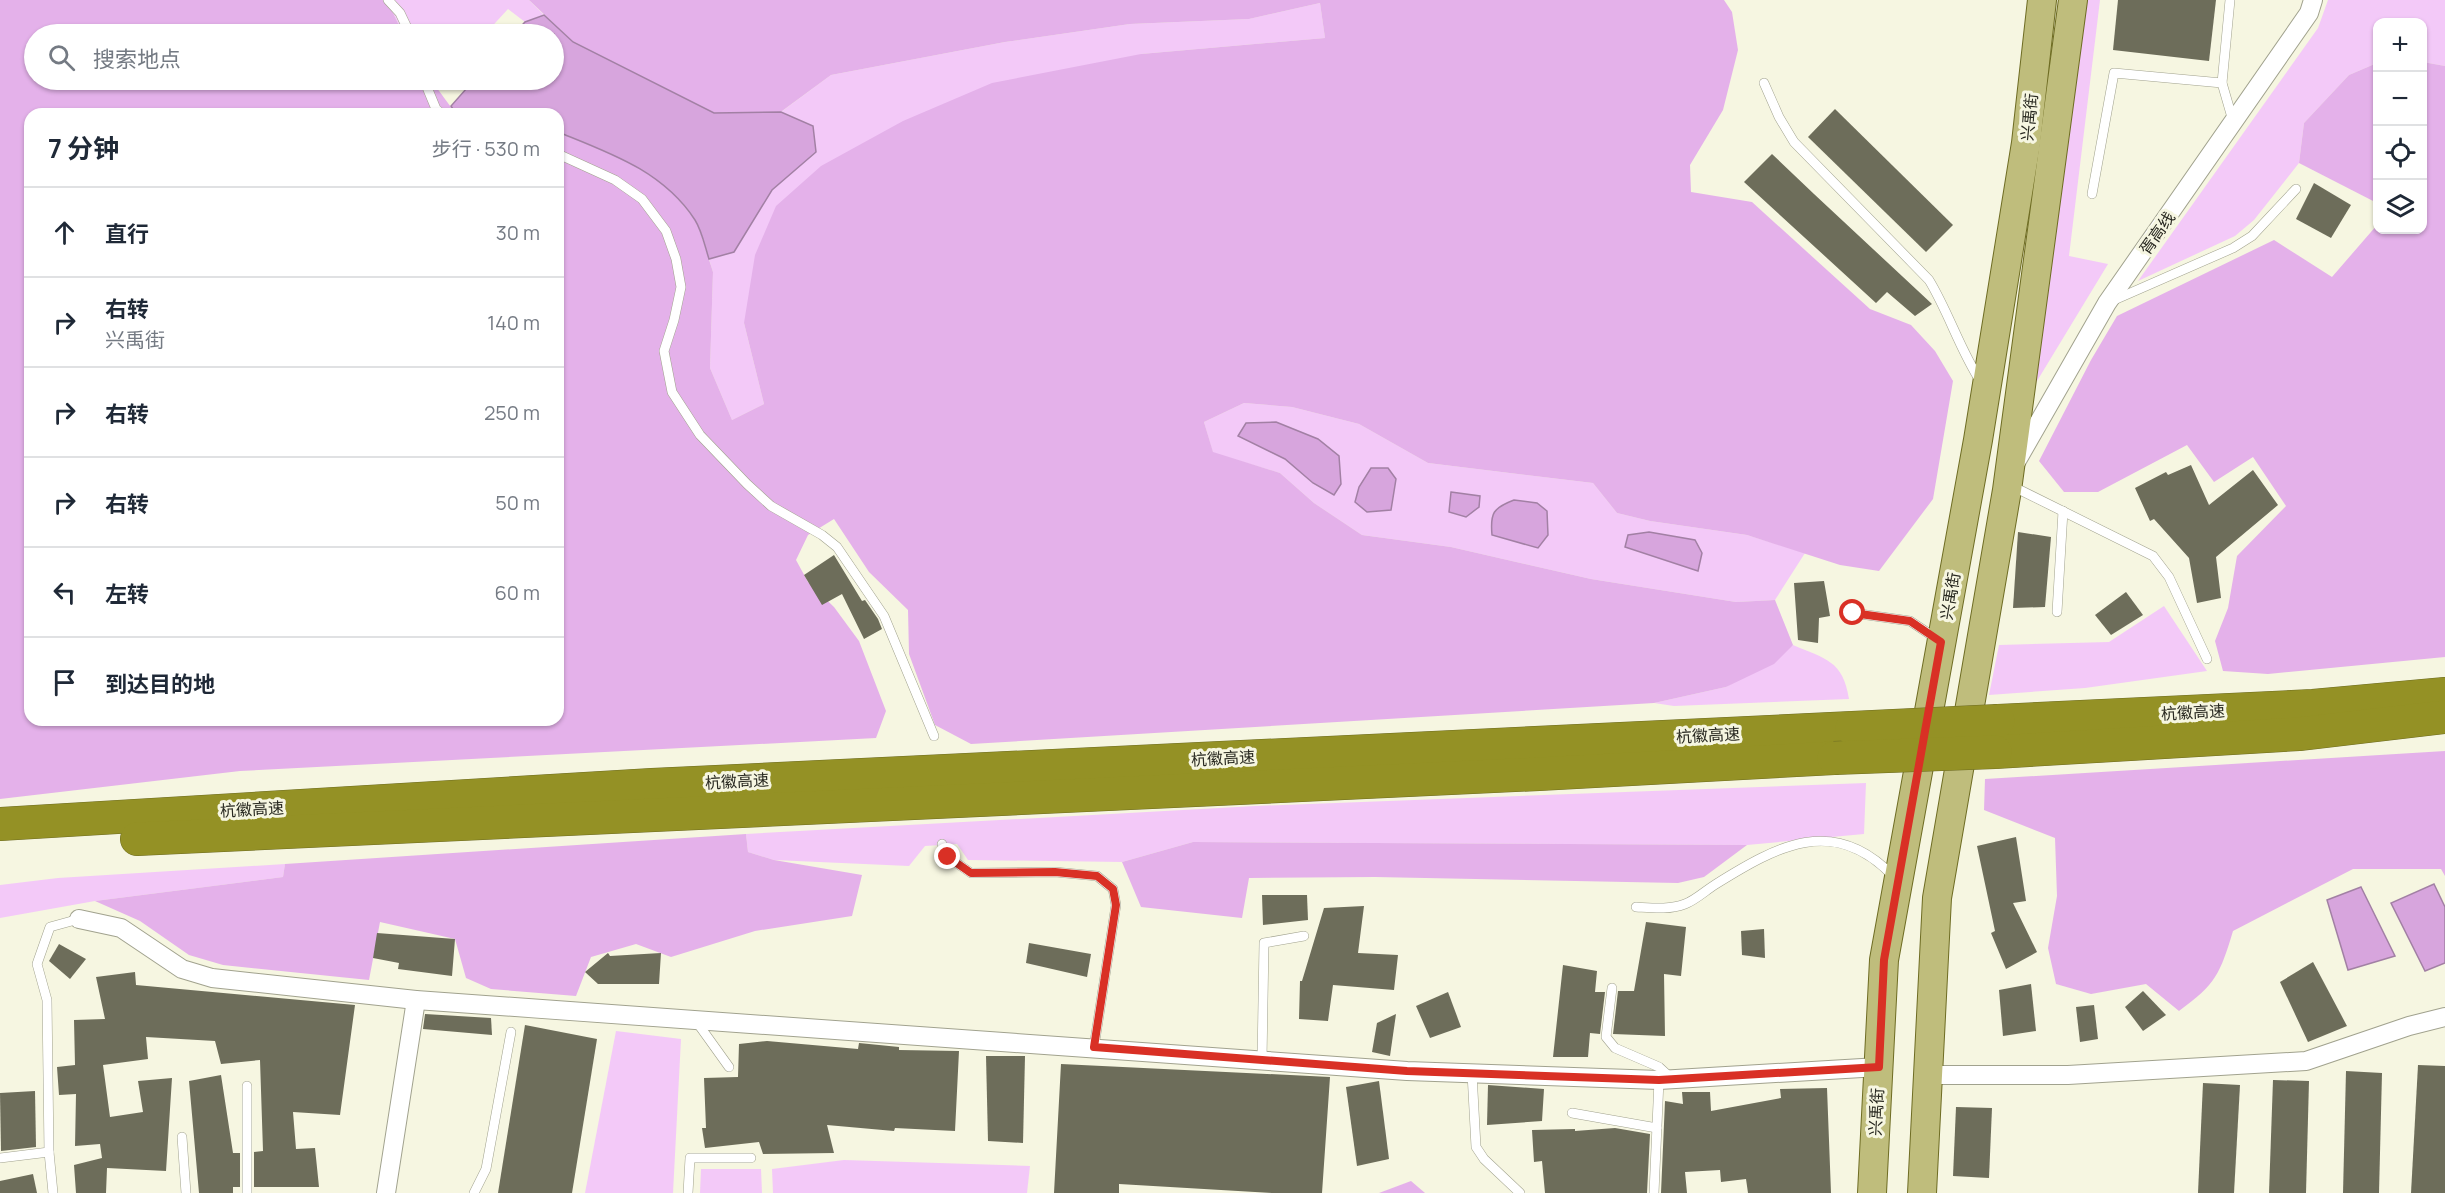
<!DOCTYPE html>
<html lang="zh">
<meta charset="utf-8">
<style>
:root{--surface:#fff;--page:#f6f6f7;--text:#1f2937;--muted:#747a83;--line:#e0e1e3}
body{margin:0;font-family:Manrope,"Noto Sans SC",sans-serif;background:var(--page);color:var(--text)}
.controls{position:absolute;right:18px;top:18px;display:grid;overflow:hidden;border-radius:12px;box-shadow:0 2px 4px #0004}
.controls button{width:54px;height:54px;display:grid;place-items:center;padding:0;border:0;border-bottom:2px solid var(--line);background:var(--surface);color:var(--text);font:30px sans-serif}
.stop{position:absolute;width:18px;height:18px;margin:-14px;border:4px solid #d93025;border-radius:50%;background:#fff}
.stop.end{background:#d93025;border-color:#fff;box-shadow:0 2px 6px #0008}
.list{margin:0;padding:0;list-style:none}
h2{display:flex;justify-content:space-between;align-items:center;height:78px;margin:0;padding:0 24px;font-size:26px}
h2 small{font-size:20px;font-weight:400;color:var(--muted)}
.list li{display:grid;grid-template-columns:39px 1fr auto;gap:18px;align-items:center;box-sizing:border-box;height:90px;padding:0 24px;border-top:2px solid var(--line)}
.list b{display:block;font-size:22px;white-space:nowrap}
.list p{margin:0;font-size:20px;white-space:nowrap;color:var(--muted)}
.list em{font-size:20px;font-style:normal;color:var(--muted)}
.icon{flex:none;width:33px;height:33px;fill:none;stroke:currentColor;stroke-width:2;stroke-linecap:round;stroke-linejoin:round}
.map{position:relative;flex:none;width:2445px;height:1193px;overflow:hidden}
.search{position:absolute;background:var(--surface);box-shadow:0 2px 4px #0004;left:24px;top:24px;width:540px;height:66px;display:flex;align-items:center;gap:15px;box-sizing:border-box;padding:0 21px;border-radius:33px;color:var(--muted);font-size:22px}
.panel{position:absolute;background:var(--surface);box-shadow:0 2px 4px #0004;left:24px;top:108px;width:540px;height:618px;border-radius:18px}
.map>svg:first-child{display:block}
</style>
<div class="map">
<svg width="2445" height="1193" viewBox="0 0 2445 1193">
<rect width="100%" height="100%" fill="#f6f6e1"/>
<g fill="#f3c9f8">
<path d="M387,0H529L544,15L525,22L508,9L485,34H403Z"/>
<path d="M2081,0H2100L2069,256L2108,264L2034,386Z"/>
<path d="M2328,0H2445V66L2423,62L2422,22H2378L2377,63L2349,75L2304,123L2299,163L2254,220L2235,236L2138,281L2318,28Z"/>
<path d="M1320,3L1325,38L1141,54L744,323L764,404L732,420L710,368L713,272L709,259L734,252L772,190L816,152L813,126L781,112L831,75L1005,42L1130,24L1249,19Z"/>
<path d="M1244,403L1292,407L1359,424L1428,463L1593,483L1617,513L1650,521L1747,535L1805,553L1775,600L1736,602L1591,579L1451,547L1362,535L1314,503L1280,473L1213,453L1204,422Z"/>
<path d="M2164,606L2207,671L2085,688L1989,695L1999,645L2109,642Z"/>
<path d="M1793,645C1825,659 1843,660 1849,699L1674,706L1654,703L1726,687Z"/>
<path d="M1866,783L1864,834L1747,845L1193,842L1122,862L968,860L957,844L925,846L909,866L774,860L748,852L746,834L1255,806Z"/>
<path d="M285,864L283,877L95,901L0,918V885L58,878Z"/>
<path d="M616,1031L681,1039L673,1193H585Z"/>
<path d="M844,1160L1030,1166L1027,1193H773L772,1169Z"/>
<path d="M701,1169H761L762,1193H700Z"/>
</g>
<g fill="#e4b1ea">
<path d="M0,0H387L403,34H34V80H431L456,114H30V720H558V132L626,160L669,188L697,222L713,272L710,368L732,420L764,404L744,323L755,255L776,206L821,166L903,121L992,83L1141,54L1325,38L1320,3L1249,19L1130,24L1005,42L831,75L778,114L714,113L573,42L529,0H1724L1732,12L1738,50L1723,110L1690,165L1691,192L1752,202L1870,309L1911,325L1935,351L1953,381L1933,499L1879,571L1840,565L1747,535L1650,521L1617,513L1593,483L1428,463L1359,424L1292,407L1244,403L1204,422L1213,452L1280,473L1314,503L1362,535L1451,547L1591,579L1736,602L1775,600L1793,645L1774,664L1726,687L1654,703L971,744L935,725L909,654L908,610L869,572L834,519L808,535L796,560L808,582L834,607L859,641L886,711L876,738L240,771L0,799Z"/>
<path d="M2423,62L2445,66V657L2268,674L2223,671L2215,641L2228,608L2237,556L2286,506L2253,457L2214,482L2187,445L2098,492H2064L2039,461L2091,360L2117,316L2274,240L2332,277L2377,225L2378,230H2422Z"/>
<path d="M2377,63V203L2299,163L2304,123L2349,75Z"/>
<path d="M2445,751V876L2441,869H2353L2233,931C2220,974 2216,984 2179,1011L2146,984L2091,994L2056,984L2048,948L2057,896L2055,838L1984,810L1985,779Z"/>
<path d="M746,834L748,852L774,860L862,875L852,916L755,931L671,957L636,944L591,957L576,996L491,989L466,978L455,939L380,922L369,980L223,965L189,955L140,921L95,901L283,877L285,864Z"/>
<path d="M1193,842L1747,845L1704,877L1678,883L1375,877L1249,878L1242,918L1141,907L1122,862Z"/>
<path d="M1411,1181L1425,1193H1379Z"/>
</g>
<g fill="#d7a5dd" stroke="#a280a4" stroke-width="1.5">
<path d="M544,15L573,42L714,113L781,112L813,126L816,152L772,190L734,252L709,259C705,247 702,231 695,220C663,171 610,153 558,132V114H456L451,106L474,80H554V34H514L525,22Z"/>
<path d="M1276,422L1318,439L1339,456L1341,484L1334,495L1313,483L1285,459L1238,436L1246,423Z"/>
<path d="M1371,468H1388L1396,479L1391,510L1367,512L1355,502L1359,487Z"/>
<path d="M1451,492L1480,496L1479,507L1466,517L1449,512Z"/>
<path d="M1514,500L1537,503L1547,511L1548,535L1538,548L1492,535C1490,513 1493,508 1514,500Z"/>
<path d="M1649,532L1695,540L1702,553L1698,571L1625,547L1628,535Z"/>
<path d="M2434,884L2445,907V963L2425,971L2391,903Z"/>
<path d="M2361,887L2395,956L2348,970L2327,900Z"/>
</g>
<g fill="#6d6d5a">
<path d="M2118,0H2216L2209,61L2113,50Z"/>
<path d="M1835,109L1953,225L1926,252L1808,137Z"/>
<path d="M1772,154L1814,194L1932,304L1915,316L1887,292L1876,303L1744,182Z"/>
<path d="M2314,183L2351,205L2331,238L2296,219Z"/>
<path d="M2191,465L2209,505L2253,470L2278,505L2216,557L2221,598L2197,603L2189,558L2154,519L2150,521L2135,488L2166,472L2168,475Z"/>
<path d="M2018,532L2051,537L2045,607L2013,608Z"/>
<path d="M834,555L862,601L865,600L878,619L882,629L864,639L842,594L822,605L804,575Z"/>
<path d="M1824,581L1830,616L1819,618L1818,643L1798,640L1794,583Z"/>
<path d="M2126,592L2143,615L2111,635L2095,615Z"/>
<path d="M2016,837L2026,901L2013,903L2037,952L2006,969L1991,933L1995,931L1977,846Z"/>
<path d="M1262,895H1307L1308,920L1263,925Z"/>
<path d="M1364,906L1358,953L1398,955L1394,990L1333,985L1328,1021L1299,1019L1300,981H1302L1324,908Z"/>
<path d="M1646,922L1686,927L1681,976L1664,974L1665,1036L1613,1034L1618,991H1634Z"/>
<path d="M1764,929L1765,958L1742,955L1741,931Z"/>
<path d="M377,933L455,939L452,976L398,969L399,963L373,958Z"/>
<path d="M1029,943L1091,954L1087,977L1026,963Z"/>
<path d="M59,944L86,959L70,979L49,961Z"/>
<path d="M608,953L610,956L661,953L659,984H598L585,972Z"/>
<path d="M2313,962L2347,1026L2308,1042L2280,982Z"/>
<path d="M1563,965L1597,971L1595,992H1605L1600,1034L1590,1033L1588,1057H1553Z"/>
<path d="M135,972L136,985L355,1005L340,1115L293,1112L296,1149L315,1148L319,1187H254V1152L263,1151L260,1060L221,1064L215,1041L146,1037L148,1059L103,1065L110,1117L143,1112L138,1081L172,1078L166,1171L107,1168L106,1193H76L74,1165L102,1158L100,1144L75,1146L76,1094L59,1095L57,1067L75,1065L74,1020L105,1019L96,977Z"/>
<path d="M2031,984L2036,1031L2003,1036L1999,990Z"/>
<path d="M2143,991L2166,1015L2143,1031L2125,1007Z"/>
<path d="M1448,992L1461,1027L1430,1038L1416,1006Z"/>
<path d="M2094,1005L2098,1039L2080,1042L2076,1007Z"/>
<path d="M425,1014L491,1018L492,1035L423,1029Z"/>
<path d="M1396,1014L1390,1056L1372,1052L1377,1023Z"/>
<path d="M525,1025L597,1039L572,1193H498Z"/>
<path d="M767,1041L858,1049L859,1043L899,1047V1050L959,1051L955,1131L895,1128L894,1131L827,1125L834,1153L763,1154L759,1142L705,1148L702,1128H706L704,1078L738,1077L739,1044Z"/>
<path d="M986,1056H1025L1023,1143L988,1141Z"/>
<path d="M1061,1064L1330,1077L1322,1193H1272L1119,1184V1193H1054Z"/>
<path d="M2418,1065L2445,1066V1193H2411Z"/>
<path d="M2346,1071L2382,1073L2379,1193H2343Z"/>
<path d="M221,1075L233,1153H240V1187H233V1193H199L189,1081Z"/>
<path d="M2273,1080L2309,1081L2306,1193H2269Z"/>
<path d="M1379,1081L1389,1159L1357,1166L1346,1087Z"/>
<path d="M2203,1083L2240,1085L2234,1193H2198Z"/>
<path d="M1488,1085L1544,1089L1542,1121L1487,1125Z"/>
<path d="M1827,1088L1831,1193H1748L1746,1179L1721,1182L1720,1170L1685,1172L1687,1193H1661L1665,1101L1683,1104L1682,1092H1710L1711,1111L1781,1098L1780,1089Z"/>
<path d="M35,1091L36,1147L1,1151L0,1093Z"/>
<path d="M1956,1107L1992,1108L1989,1178L1953,1176Z"/>
<path d="M1615,1128L1650,1134L1647,1193H1545L1542,1161L1534,1162L1532,1130L1575,1129V1131Z"/>
<path d="M33,1174L37,1193H0V1181Z"/>
</g>
<g fill="none" stroke-linecap="round" stroke-linejoin="round">
<g stroke="#a1a28e" stroke-width="10">
<g id="lane">
<path d="M388,0L400,13L410,34"/>
<path d="M2230,0L2222,83L2231,114"/>
<path d="M424,80L436,109L442,114"/>
<path d="M1764,83L1779,117L1794,142L1929,280C1949,313 1960,350 1981,382"/>
<path d="M558,154L615,180L642,199L666,231L676,259L681,287L674,320L664,351L672,392L700,435L747,484L771,506L822,535L837,547L884,616L934,736"/>
<path d="M2092,194L2114,73L2222,83"/>
<path d="M2112,301L2233,248L2252,236L2296,189"/>
<path d="M2010,485L2153,556L2169,577L2207,659"/>
<path d="M2057,612L2063,511"/>
<path d="M1853,613L1910,621L1937,639"/>
<path d="M942,844L948,857L971,873L1055,872L1097,876L1113,889L1116,905L1094,1047"/>
<path d="M1636,907C1653,908 1669,910 1685,904C1696,900 1706,890 1716,884C1777,846 1834,814 1893,876"/>
<path d="M1612,988L1606,1037L1615,1048L1659,1067L1671,1078"/>
<path d="M696,1021L729,1067"/>
<path d="M1262,1060L1264,943L1304,936"/>
<path d="M1472,1073L1476,1147L1484,1159L1520,1193"/>
<path d="M1572,1113L1657,1128"/>
<path d="M182,1137L186,1193"/>
<path d="M0,1158L49,1152"/>
<path d="M53,1193L49,1152L47,1000L37,964L50,927L79,919"/>
<path d="M247,1193V1086"/>
<path d="M474,1193L486,1169L511,1032"/>
<path d="M688,1193L690,1158H751"/>
<path d="M1654,1193L1659,1080"/>
</g>
</g>
<g stroke="#a1a28e" stroke-width="20">
<g id="street">
<path d="M2016,462L2107,303L2309,13L2313,0"/>
<path d="M79,919L121,928L182,969L212,978L416,1000L1407,1071L1659,1080L1879,1067"/>
<path d="M1928,1075H2068L2306,1061L2409,1026L2445,1017"/>
<path d="M386,1193L416,1000"/>
</g>
</g>
<g stroke="#6e6c23" stroke-width="30">
<g id="primary">
<path d="M1872,1193L1884,960L1978,440L2026,143L2042,0"/>
<path d="M1922,1193L1937,898L2007,490L2073,0"/>
</g>
</g>
<g stroke="#6e6c23" stroke-width="34">
<g id="highway">
<path d="M1998,721L2313,706L2445,694"/>
<path d="M1995,752L2299,734L2445,717"/>
<path d="M0,824L652,785L1852,728"/>
<path d="M137,839L1539,774L1834,758"/>
</g>
</g>
<use href="#lane" stroke="#fff" stroke-width="9"/>
<use href="#street" stroke="#fff" stroke-width="18"/>
<use href="#primary" stroke="#bfbd7c" stroke-width="28"/>
<use href="#highway" stroke="#949125" stroke-width="33"/>
<g stroke="#6e6c23" stroke-width="34" stroke-linecap="butt">
<g id="highway-bridge">
<path d="M1852,728L1998,721"/>
<path d="M1834,758L1995,752"/>
</g>
</g>
<use href="#highway-bridge" stroke="#949125" stroke-width="33"/>
</g>
<g fill="none" stroke-linecap="round" stroke-linejoin="round">
<path stroke="#d93025" stroke-width="8" d="M948,857L971,873L1055,872L1097,876L1113,889L1116,905L1094,1047L1407,1071L1659,1080L1879,1067L1884,960L1941,642L1910,621L1853,613"/>
</g>
<g text-anchor="middle" dominant-baseline="central" stroke-width="6" stroke-linejoin="round" paint-order="stroke">
<g font-size="16" fill="#282820" stroke="#f6f6e1">
<text transform="translate(2029 117) rotate(-84)">兴禹街</text>
<text transform="translate(2157 233) rotate(-55)">胥高线</text>
<text transform="translate(1950 596) rotate(-80)">兴禹街</text>
<text transform="translate(2193 712) rotate(-3)">杭徽高速</text>
<text transform="translate(1708 735) rotate(-3)">杭徽高速</text>
<text transform="translate(1223 758) rotate(-3)">杭徽高速</text>
<text transform="translate(737 781) rotate(-3)">杭徽高速</text>
<text transform="translate(252 809) rotate(-3)">杭徽高速</text>
<text transform="translate(1876 1112) rotate(-87)">兴禹街</text>
</g>
</g>
</svg>
<div class="controls">
<button>+</button>
<button>−</button>
<button><svg class="icon" aria-label="locate" viewBox="0 0 24 24"><circle cx="12" cy="12" r="6"/><path d="M12 2v4M12 18v4M2 12h4M18 12h4"/></svg></button>
<button><svg class="icon" aria-label="layers" viewBox="0 0 24 24"><path d="M12 4l9 5-9 5-9-5zM3 14l9 5 9-5"/></svg></button>
</div>
<div class="stop" style="left:1853px;top:613px"></div>
<div class="stop end" style="left:948px;top:857px"></div>
<div class="search"><svg class="icon" aria-label="search" viewBox="0 0 24 24"><circle cx="10" cy="10" r="6"/><path d="M15 15l6 6"/></svg>搜索地点</div>
<section class="panel">
<h2>7 分钟<small>步行 · 530 m</small></h2>
<ul class="list">
<li><svg class="icon" aria-label="ahead" viewBox="0 0 24 24"><path d="M12 20V5M6 11l6-6 6 6"/></svg><div><b>直行</b></div><em>30 m</em></li>
<li><svg class="icon" aria-label="right" viewBox="0 0 24 24"><path d="M7 20v-9h11M14 6l5 5-5 5"/></svg><div><b>右转</b><p>兴禹街</p></div><em>140 m</em></li>
<li><svg class="icon" aria-label="right" viewBox="0 0 24 24"><path d="M7 20v-9h11M14 6l5 5-5 5"/></svg><div><b>右转</b></div><em>250 m</em></li>
<li><svg class="icon" aria-label="right" viewBox="0 0 24 24"><path d="M7 20v-9h11M14 6l5 5-5 5"/></svg><div><b>右转</b></div><em>50 m</em></li>
<li><svg class="icon" aria-label="left" viewBox="0 0 24 24"><path d="M17 20v-9H6M10 6l-5 5 5 5"/></svg><div><b>左转</b></div><em>60 m</em></li>
<li><svg class="icon" aria-label="arrive" viewBox="0 0 24 24"><path d="M6 21V4h12l-3 4 3 4H6"/></svg><div><b>到达目的地</b></div></li>
</ul>
</section>
</div>
